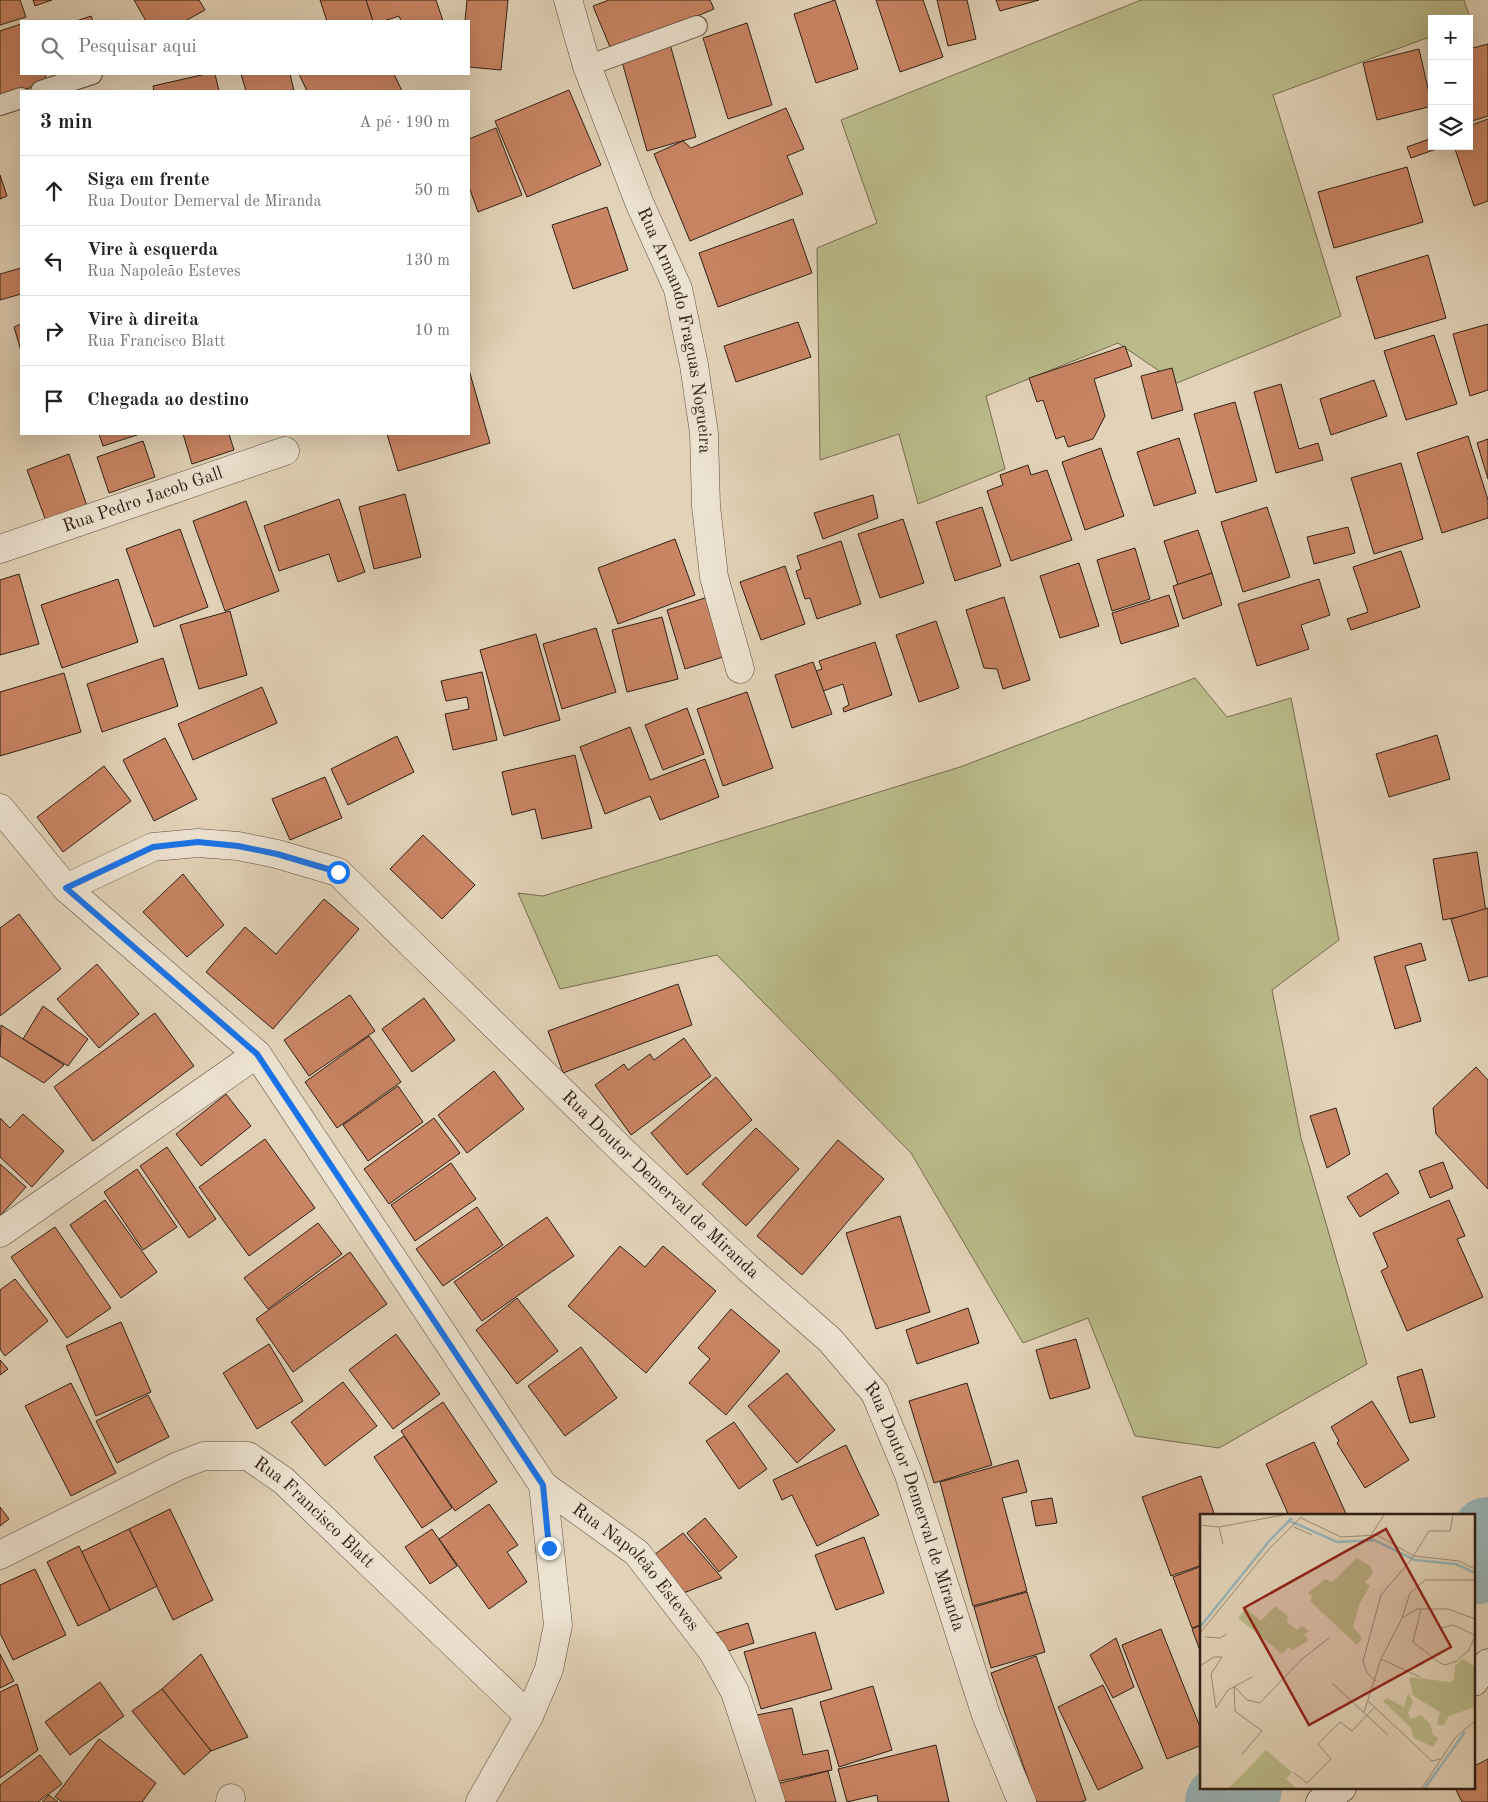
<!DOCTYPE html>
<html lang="pt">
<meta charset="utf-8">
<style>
:root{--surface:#fff;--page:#f2f2f2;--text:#222;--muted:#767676;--line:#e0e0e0}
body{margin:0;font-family:"Old Standard TT",serif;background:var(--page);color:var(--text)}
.controls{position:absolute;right:15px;top:15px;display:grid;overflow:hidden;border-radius:0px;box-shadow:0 5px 20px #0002}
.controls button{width:45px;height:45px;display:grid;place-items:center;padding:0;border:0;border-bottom:1px solid var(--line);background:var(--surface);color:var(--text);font:25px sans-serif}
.stop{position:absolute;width:15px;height:15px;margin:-11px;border:4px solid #1a73e8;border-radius:50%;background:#fff}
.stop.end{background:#1a73e8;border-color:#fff;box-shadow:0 1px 5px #0008}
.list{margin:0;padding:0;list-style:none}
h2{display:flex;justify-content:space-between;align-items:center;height:65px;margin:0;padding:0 20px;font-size:21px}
h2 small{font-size:16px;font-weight:400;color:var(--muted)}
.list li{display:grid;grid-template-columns:32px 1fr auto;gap:15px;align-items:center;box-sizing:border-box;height:70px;padding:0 20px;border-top:1px solid var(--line)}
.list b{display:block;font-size:19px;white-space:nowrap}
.list p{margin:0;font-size:16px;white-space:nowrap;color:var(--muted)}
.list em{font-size:16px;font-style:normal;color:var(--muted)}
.icon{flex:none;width:28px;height:28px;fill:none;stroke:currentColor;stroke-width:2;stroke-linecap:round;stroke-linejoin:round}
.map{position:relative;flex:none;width:1488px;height:1802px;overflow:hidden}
.search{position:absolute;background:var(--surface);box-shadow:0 5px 20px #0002;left:20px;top:20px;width:450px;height:55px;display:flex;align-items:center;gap:12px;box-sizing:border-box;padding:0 18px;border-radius:0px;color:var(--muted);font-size:19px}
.panel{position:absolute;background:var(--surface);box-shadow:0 5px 20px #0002;left:20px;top:90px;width:450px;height:345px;border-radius:0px}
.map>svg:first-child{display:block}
</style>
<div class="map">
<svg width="1488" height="1802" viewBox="0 0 1488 1802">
<rect width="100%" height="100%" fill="#e2d2b7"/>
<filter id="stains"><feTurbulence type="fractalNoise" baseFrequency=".004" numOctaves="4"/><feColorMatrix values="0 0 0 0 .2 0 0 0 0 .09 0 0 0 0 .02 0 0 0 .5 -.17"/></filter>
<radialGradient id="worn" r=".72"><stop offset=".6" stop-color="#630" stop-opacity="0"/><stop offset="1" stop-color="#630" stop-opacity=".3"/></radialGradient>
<g fill="#baba8a" stroke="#756d50">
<path d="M1141,0H1464L1471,21H1469V19H1432V36L1273,95L1341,316L1177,383L1118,343L986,396L1005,469L918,504L899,434L820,460L817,248L877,223L841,120Z"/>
<path d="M1195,678L1227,717L1291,698L1339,940L1272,990L1301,1138L1367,1364L1219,1448L1135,1436L1088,1318L1023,1343L911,1153L717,955L560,989L518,893L543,896L960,767Z"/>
</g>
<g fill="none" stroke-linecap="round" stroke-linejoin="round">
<g stroke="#99b5b9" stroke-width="74">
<path d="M1474,1568L1488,1534"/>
<path d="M1222,1802L1245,1788"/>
</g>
</g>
<g fill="#c88463" stroke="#302017">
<path d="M0,0H20L26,17L0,25Z"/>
<path d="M33,0H52L35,6Z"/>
<path d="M134,0H199L205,10L185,21H146Z"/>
<path d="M320,0H366L373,21H327Z"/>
<path d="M366,0H436L443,21H401L399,16L384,21H373Z"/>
<path d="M467,0H508L501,70L469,67V21H465Z"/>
<path d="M609,0H710L714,9L612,52L593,6Z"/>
<path d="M835,0L858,69L816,83L794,14Z"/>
<path d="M876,0H923L943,57L900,72Z"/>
<path d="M937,0H967L976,39L948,46Z"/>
<path d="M996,0H1039L1000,11Z"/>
<path d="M91,16L93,21H76Z"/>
<path d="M747,23L772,105L728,119L703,38Z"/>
<path d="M21,24V74H45L47,82L0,98V31Z"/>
<path d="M670,44L696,137L647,151L621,58Z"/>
<path d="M1488,44V116L1469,122V49Z"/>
<path d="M1419,49L1432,106L1377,120L1363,63Z"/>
<path d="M206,74H215L219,91H154L153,86Z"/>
<path d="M241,74H290L294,91H246Z"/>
<path d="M299,74H394L402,91H307Z"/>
<path d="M569,90L601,165L527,197L495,121Z"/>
<path d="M786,108L804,149L787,156L803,194L690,241L654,154L683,141L691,148Z"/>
<path d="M1488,119V201L1474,206L1454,146H1469V126Z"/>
<path d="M496,128L522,195L478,212L469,187V139Z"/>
<path d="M1432,138V146H1445L1411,158L1407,147Z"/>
<path d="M1407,167L1423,222L1334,248L1318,192Z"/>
<path d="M0,175L7,196L0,199Z"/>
<path d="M607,207L628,270L573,289L552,225Z"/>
<path d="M793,219L812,273L718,307L699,253Z"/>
<path d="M1428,255L1446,318L1375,339L1356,277Z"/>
<path d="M21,268V294L0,300V274Z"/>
<path d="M798,322L811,357L736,382L724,346Z"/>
<path d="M21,324V351L14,327Z"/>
<path d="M1488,324V390L1470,396L1453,334Z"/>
<path d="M1434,335L1457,404L1406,420L1384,351Z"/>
<path d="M1125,346L1132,366L1094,379L1105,416L1093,439L1068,447L1064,436L1056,439L1043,400L1037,402L1029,378Z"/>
<path d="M1172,368L1183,410L1152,419L1141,376Z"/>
<path d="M469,370L490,443L398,471L387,434H469Z"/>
<path d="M1374,380L1387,416L1331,435L1320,399Z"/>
<path d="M1281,384L1299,449L1318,443L1323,460L1276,473L1254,392Z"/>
<path d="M1235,402L1257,481L1216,493L1194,414Z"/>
<path d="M99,434H140L103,446Z"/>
<path d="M183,434H229L234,450L192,464Z"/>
<path d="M1468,436L1488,500V518L1442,533L1417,453Z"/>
<path d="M1179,438L1196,493L1154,506L1137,452Z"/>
<path d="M1488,439V479L1477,443Z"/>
<path d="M143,441L155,477L109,493L97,457Z"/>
<path d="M1101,448L1124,516L1085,530L1062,462Z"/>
<path d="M69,454L87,506L46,521L27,470Z"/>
<path d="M1401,463L1423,539L1374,554L1351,478Z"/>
<path d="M1028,465L1031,475L1047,470L1072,540L1011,561L987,491L1003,485L1000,475Z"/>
<path d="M405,494L421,557L374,569L359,507Z"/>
<path d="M873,495L878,518L823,539L814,513Z"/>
<path d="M339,499L365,572L338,582L329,554L279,571L264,526Z"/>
<path d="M246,501L279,591L225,611L193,521Z"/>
<path d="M982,507L1001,566L955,581L936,522Z"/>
<path d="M1267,507L1290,577L1243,592L1221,522Z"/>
<path d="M903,519L924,583L880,598L858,534Z"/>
<path d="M1348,527L1355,553L1314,564L1307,537Z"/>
<path d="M180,529L208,607L154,627L126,549Z"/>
<path d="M1198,530L1212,573L1178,585L1164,541Z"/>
<path d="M675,539L695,595L618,624L598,568Z"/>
<path d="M841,541L861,604L817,619L810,598L805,599L796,571L801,569L797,556Z"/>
<path d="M1135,548L1150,599L1112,611L1097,560Z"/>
<path d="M1401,551L1420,607L1351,630L1347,619L1368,612L1353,567Z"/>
<path d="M1079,563L1099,626L1060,638L1040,576Z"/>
<path d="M785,566L805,624L761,640L740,582Z"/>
<path d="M1212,573L1222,605L1183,619L1173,586Z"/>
<path d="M19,574L39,644L0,655V580Z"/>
<path d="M118,579L138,642L62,668L41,605Z"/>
<path d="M1319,579L1330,615L1301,625L1309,649L1257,666L1238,604Z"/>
<path d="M1169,595L1179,626L1121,644L1112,613Z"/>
<path d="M708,597L726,656L685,669L667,610Z"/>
<path d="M1004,597L1030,680L1003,689L997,669L984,668L966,610Z"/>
<path d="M230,611L247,675L199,689L180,625Z"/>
<path d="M662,617L678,679L627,692L612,630Z"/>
<path d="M936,621L959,688L919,702L896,635Z"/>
<path d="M596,628L616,692L562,709L543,644Z"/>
<path d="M536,634L560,720L504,736L480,650Z"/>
<path d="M875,642L892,695L844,712L843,708L849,705L843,684L823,691L816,671L822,669L819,661Z"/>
<path d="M163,658L178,706L102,732L87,684Z"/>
<path d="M813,662L832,714L792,728L775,675Z"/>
<path d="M482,672L497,740L453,750L445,714L469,709L467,697L446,701L441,681Z"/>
<path d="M64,673L81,732L0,756V692Z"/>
<path d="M262,687L277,723L193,760L178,724Z"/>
<path d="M747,692L773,768L723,786L697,709Z"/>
<path d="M687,708L704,754L663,770L645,725Z"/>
<path d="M630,727L650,780L705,759L719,797L660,820L650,796L605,814L580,747Z"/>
<path d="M1437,735L1450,779L1389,797L1376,754Z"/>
<path d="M397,736L414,772L348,805L331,769Z"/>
<path d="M165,738L197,799L154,821L123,760Z"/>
<path d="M575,755L592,828L542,839L535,809L512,815L502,772Z"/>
<path d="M104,766L131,801L63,852L37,817Z"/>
<path d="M325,777L342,818L290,840L272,799Z"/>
<path d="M423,835L475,885L442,919L390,869Z"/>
<path d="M1477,852L1486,912L1443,920L1433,859Z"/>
<path d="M183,874L224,925L187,957L143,912Z"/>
<path d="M324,899L359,929L273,1029L206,972L245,927L276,954Z"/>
<path d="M1488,908V976L1469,981L1451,919Z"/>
<path d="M19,914L61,969L0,1016V928Z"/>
<path d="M1421,943L1426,960L1405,966L1421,1021L1395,1029L1374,957Z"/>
<path d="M97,964L139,1014L99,1048L57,999Z"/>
<path d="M678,984L692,1025L563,1073L548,1031Z"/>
<path d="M350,995L375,1031L309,1076L284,1040Z"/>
<path d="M424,998L455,1040L412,1072L382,1029Z"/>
<path d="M43,1006L88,1039L68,1066L23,1039Z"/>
<path d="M155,1013L194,1066L93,1141L54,1087Z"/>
<path d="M1,1025L64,1065L44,1083L0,1056Z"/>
<path d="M369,1036L401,1082L337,1128L305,1082Z"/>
<path d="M684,1038L711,1076L631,1135L595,1085L624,1064L628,1070L650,1054L654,1060Z"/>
<path d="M1476,1067L1488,1080V1189L1436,1134L1433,1108Z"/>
<path d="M494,1071L524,1109L467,1153L438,1115Z"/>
<path d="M716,1077L752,1120L687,1175L651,1133Z"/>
<path d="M398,1086L423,1122L368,1161L343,1125Z"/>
<path d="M226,1094L251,1126L201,1166L176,1134Z"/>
<path d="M1336,1108L1350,1154L1327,1168L1310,1116Z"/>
<path d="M23,1114L64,1151L32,1187L0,1157V1118L10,1128Z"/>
<path d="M434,1118L460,1153L389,1204L364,1169Z"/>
<path d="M756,1128L799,1169L746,1226L702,1184Z"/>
<path d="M265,1139L315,1208L249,1256L199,1187Z"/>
<path d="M838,1140L884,1179L802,1275L757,1236Z"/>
<path d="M167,1147L216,1219L189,1238L140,1166Z"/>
<path d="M1443,1162L1453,1188L1430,1198L1419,1171Z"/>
<path d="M451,1163L476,1199L415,1241L391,1205Z"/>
<path d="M0,1164L26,1187L0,1216Z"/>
<path d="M137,1169L177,1227L143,1250L104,1192Z"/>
<path d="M1387,1173L1399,1193L1360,1217L1347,1197Z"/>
<path d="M105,1200L157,1272L121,1298L70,1225Z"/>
<path d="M1449,1200L1465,1236L1457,1239L1483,1297L1407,1331L1381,1271L1388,1267L1373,1233Z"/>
<path d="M477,1207L503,1245L443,1286L416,1249Z"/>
<path d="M900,1216L930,1312L876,1329L846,1233Z"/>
<path d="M547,1217L574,1256L482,1321L454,1282Z"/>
<path d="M318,1223L342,1254L268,1309L244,1278Z"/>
<path d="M55,1227L111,1308L67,1338L11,1257Z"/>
<path d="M620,1246L645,1267L663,1246L716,1291L646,1373L568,1306Z"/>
<path d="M350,1252L387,1304L293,1372L256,1319Z"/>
<path d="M15,1279L48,1321L5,1356L0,1349V1290Z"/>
<path d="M517,1298L558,1351L517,1384L476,1330Z"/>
<path d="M968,1308L979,1343L917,1364L906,1330Z"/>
<path d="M731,1309L780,1351L726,1415L689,1383L710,1359L698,1348Z"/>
<path d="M121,1322L151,1392L96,1416L66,1346Z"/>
<path d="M396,1334L440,1394L393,1429L349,1370Z"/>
<path d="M1076,1339L1090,1388L1050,1399L1036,1350Z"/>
<path d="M269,1344L303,1401L257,1429L223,1373Z"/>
<path d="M581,1347L617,1398L565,1436L528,1386Z"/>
<path d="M0,1360L8,1369L0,1375Z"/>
<path d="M1422,1369L1435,1417L1410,1423L1397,1377Z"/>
<path d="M787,1373L835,1430L797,1463L748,1406Z"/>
<path d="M343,1382L377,1426L325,1466L291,1422Z"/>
<path d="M71,1383L116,1473L71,1496L25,1406Z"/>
<path d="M967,1383L992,1465L934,1483L909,1401Z"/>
<path d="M148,1395L169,1437L117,1463L96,1421Z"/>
<path d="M1372,1401L1409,1460L1365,1488L1337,1443L1339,1441L1331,1427Z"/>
<path d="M443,1402L497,1482L455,1511L401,1431Z"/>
<path d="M734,1422L767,1469L739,1489L706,1441Z"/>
<path d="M404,1436L452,1508L422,1528L374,1457Z"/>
<path d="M1314,1442L1347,1516H1289L1266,1464Z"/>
<path d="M846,1445L879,1515L817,1546L792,1495L782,1500L773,1480Z"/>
<path d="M1018,1460L1027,1492L1002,1498L1027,1591L973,1606L940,1482Z"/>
<path d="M1201,1476L1215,1516H1202V1565L1171,1576L1142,1497Z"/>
<path d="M1052,1498L1057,1523L1036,1526L1031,1501Z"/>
<path d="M489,1504L518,1545L507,1552L527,1582L489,1609L439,1539Z"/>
<path d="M0,1507L9,1519L0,1526Z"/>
<path d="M170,1509L213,1600L173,1620L129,1529Z"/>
<path d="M705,1518L737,1557L719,1572L687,1533Z"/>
<path d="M129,1529L157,1586L110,1610L81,1552Z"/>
<path d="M432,1529L457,1566L430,1584L405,1547Z"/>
<path d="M683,1533L722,1578L681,1594L650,1558Z"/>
<path d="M864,1537L884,1593L836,1610L815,1555Z"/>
<path d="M79,1546L110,1610L78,1626L47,1562Z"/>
<path d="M1202,1566V1624L1192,1628L1173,1577Z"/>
<path d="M35,1569L66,1635L13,1660L0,1633V1585Z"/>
<path d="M1027,1592L1045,1652L991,1668L974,1607Z"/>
<path d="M748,1623L754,1643L722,1653L716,1633Z"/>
<path d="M1202,1625V1656L1192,1629Z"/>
<path d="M1161,1629L1202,1732V1745L1167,1759L1122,1645Z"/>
<path d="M815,1632L832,1689L761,1709L744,1652Z"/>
<path d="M1116,1638L1134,1687L1113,1698L1090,1655Z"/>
<path d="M0,1654L14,1681L0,1688Z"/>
<path d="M201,1654L248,1737L211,1751L162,1689Z"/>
<path d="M1036,1656L1086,1800L1081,1802H1036L991,1673Z"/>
<path d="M100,1682L124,1716L70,1755L45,1722Z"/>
<path d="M17,1684L38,1750L0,1778V1692Z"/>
<path d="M1103,1685L1143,1768L1098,1790L1058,1707Z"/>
<path d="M873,1686L892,1750L839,1767L820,1702Z"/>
<path d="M162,1689L211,1751L184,1775L132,1711Z"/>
<path d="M792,1708L803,1755L828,1750L832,1770L771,1783L757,1715Z"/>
<path d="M99,1739L156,1783L142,1802H62L55,1797Z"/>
<path d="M936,1745L949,1802H878L877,1795L847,1802L838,1769Z"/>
<path d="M40,1755L62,1784L38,1802H0V1785Z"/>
<path d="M1488,1759V1802H1462L1455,1788H1474V1766Z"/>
<path d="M828,1771L836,1802H778L773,1785Z"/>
<path d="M49,1795L58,1802H42Z"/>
</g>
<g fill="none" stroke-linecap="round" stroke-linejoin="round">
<g stroke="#5c4c3f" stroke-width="22">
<g id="lane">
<path d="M587,66L697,26"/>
<path d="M41,91L92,74"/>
<path d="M0,105L21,98"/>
</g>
</g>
<g stroke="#5c4c3f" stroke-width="29">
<g id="street">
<path id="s1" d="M568,0L587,66L639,202L678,289L694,365L704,433L706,506L714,577L740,669"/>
<path id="s2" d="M0,549L285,451"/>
<path id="s3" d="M0,808L66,888L257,1054L543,1485L637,1553L713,1652L735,1692L771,1802"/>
<path id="s4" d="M66,888L153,847L198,843L238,846L277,854L338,872L628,1156L749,1269L830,1340L875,1393L909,1475L986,1715L1022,1802"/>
<path d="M0,1233L257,1054"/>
<path id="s5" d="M0,1555L178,1466L204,1456H248L284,1481L529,1716"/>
<path d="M230,1802L231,1798"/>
<path d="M480,1802L529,1716L549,1669L558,1625L543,1485"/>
</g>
</g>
<g stroke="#302017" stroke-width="29">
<g id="secondary">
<path d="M1474,1682L1488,1663"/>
<path d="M1320,1802L1342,1788"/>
</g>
</g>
<use href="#lane" stroke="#ece2d0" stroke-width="20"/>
<use href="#street" stroke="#ece2d0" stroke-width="28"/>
<use href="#secondary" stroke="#ece2d0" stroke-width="28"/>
</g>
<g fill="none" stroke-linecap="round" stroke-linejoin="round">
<path stroke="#1a73e8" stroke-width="6" d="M338,872L277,854L238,846L198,842L153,847L66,888L257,1054L543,1485L549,1548"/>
</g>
<g text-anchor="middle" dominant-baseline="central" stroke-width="4" stroke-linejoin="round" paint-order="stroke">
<g font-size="18" fill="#302017" stroke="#ece2d0">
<text stroke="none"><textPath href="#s1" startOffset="349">Rua Armando Fraguas Nogueira</textPath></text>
<text stroke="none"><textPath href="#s2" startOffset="151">Rua Pedro Jacob Gall</textPath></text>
<text stroke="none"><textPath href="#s4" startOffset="734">Rua Doutor Demerval de Miranda</textPath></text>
<text stroke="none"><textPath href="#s4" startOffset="1154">Rua Doutor Demerval de Miranda</textPath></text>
<text stroke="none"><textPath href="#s5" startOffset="358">Rua Francisco Blatt</textPath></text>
<text stroke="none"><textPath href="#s3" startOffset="999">Rua Napoleão Esteves</textPath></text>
</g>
</g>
<g transform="translate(1200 1514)">
<rect width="275" height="275" fill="#e2d2b7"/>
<path d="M157,44L170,52L173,59L165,68L170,72L160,89L153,113L162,124L157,131L110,87L112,83L108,79L125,65L132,68ZM75,92L88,102L87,108L97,116L102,112L109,117L104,121L109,126L93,136L88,133L82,140L38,104L46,94L61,107ZM262,145L274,152L275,193L249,202L243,212L237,210L240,198L213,182L209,163L250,168L254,165L255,152ZM208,179L213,188L208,199L211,205L221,201L230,210L233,221L239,224L233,233L214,224L210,213L183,187L187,184L204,193ZM66,236L92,258L86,265L96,274H29Z" fill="#baba8a"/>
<path fill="none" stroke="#99b5b9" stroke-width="2.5" d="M90,7L137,28L174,26L215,46L256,50L275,59M0,113L70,26L92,4M225,274L265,218"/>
<path fill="none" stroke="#9b8b77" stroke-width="1" d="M101,4L141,23L177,21L214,42L259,47L275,55M0,11L19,13L83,1M19,13L23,30M94,13L112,21M171,21L184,1M221,95L213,128L240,149L245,151L257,147L269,136L275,122M202,104L217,95H248L275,105M241,114L253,111L275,121M0,119L69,35L103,1M5,123L20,124L27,120M181,145L220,163M0,152L14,143H22L11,160L16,194L28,176L52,163M176,167L167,159L163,147L181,81L211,46L229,17H250L253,1M132,169L188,221M34,172L47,186L60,189L102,145L129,124M34,172L35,197L62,217L42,240M168,187L232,247L240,245M164,198L181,145L202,104L210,79L225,66H275M93,258L107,269L131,245L118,230L140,208L152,217L175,193M222,274L255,224L275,207"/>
<path fill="#8f2418" fill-opacity="0.15" stroke="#8f2418" stroke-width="2.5" d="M186,15L251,133L109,211L44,94Z"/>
<rect width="275" height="275" fill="none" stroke="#302017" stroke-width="2.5"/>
</g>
<rect width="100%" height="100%" filter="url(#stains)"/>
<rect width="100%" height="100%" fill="url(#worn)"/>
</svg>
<div class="controls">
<button>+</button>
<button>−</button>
<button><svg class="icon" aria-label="layers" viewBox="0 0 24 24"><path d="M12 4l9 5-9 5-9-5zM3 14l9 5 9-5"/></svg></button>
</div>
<div class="stop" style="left:338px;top:872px"></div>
<div class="stop end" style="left:549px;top:1548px"></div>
<div class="search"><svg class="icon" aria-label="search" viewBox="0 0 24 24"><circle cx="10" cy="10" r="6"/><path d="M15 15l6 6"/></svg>Pesquisar aqui</div>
<section class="panel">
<h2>3 min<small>A pé · 190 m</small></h2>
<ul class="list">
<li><svg class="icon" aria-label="ahead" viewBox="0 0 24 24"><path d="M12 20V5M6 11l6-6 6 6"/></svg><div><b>Siga em frente</b><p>Rua Doutor Demerval de Miranda</p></div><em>50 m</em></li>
<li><svg class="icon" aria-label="left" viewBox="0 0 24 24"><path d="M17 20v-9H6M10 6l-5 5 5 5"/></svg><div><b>Vire à esquerda</b><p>Rua Napoleão Esteves</p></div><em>130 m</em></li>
<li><svg class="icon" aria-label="right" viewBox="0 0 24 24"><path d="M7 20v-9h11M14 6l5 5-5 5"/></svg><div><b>Vire à direita</b><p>Rua Francisco Blatt</p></div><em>10 m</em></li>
<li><svg class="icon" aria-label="arrive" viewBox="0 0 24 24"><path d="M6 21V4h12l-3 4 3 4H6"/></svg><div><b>Chegada ao destino</b></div></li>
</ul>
</section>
</div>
